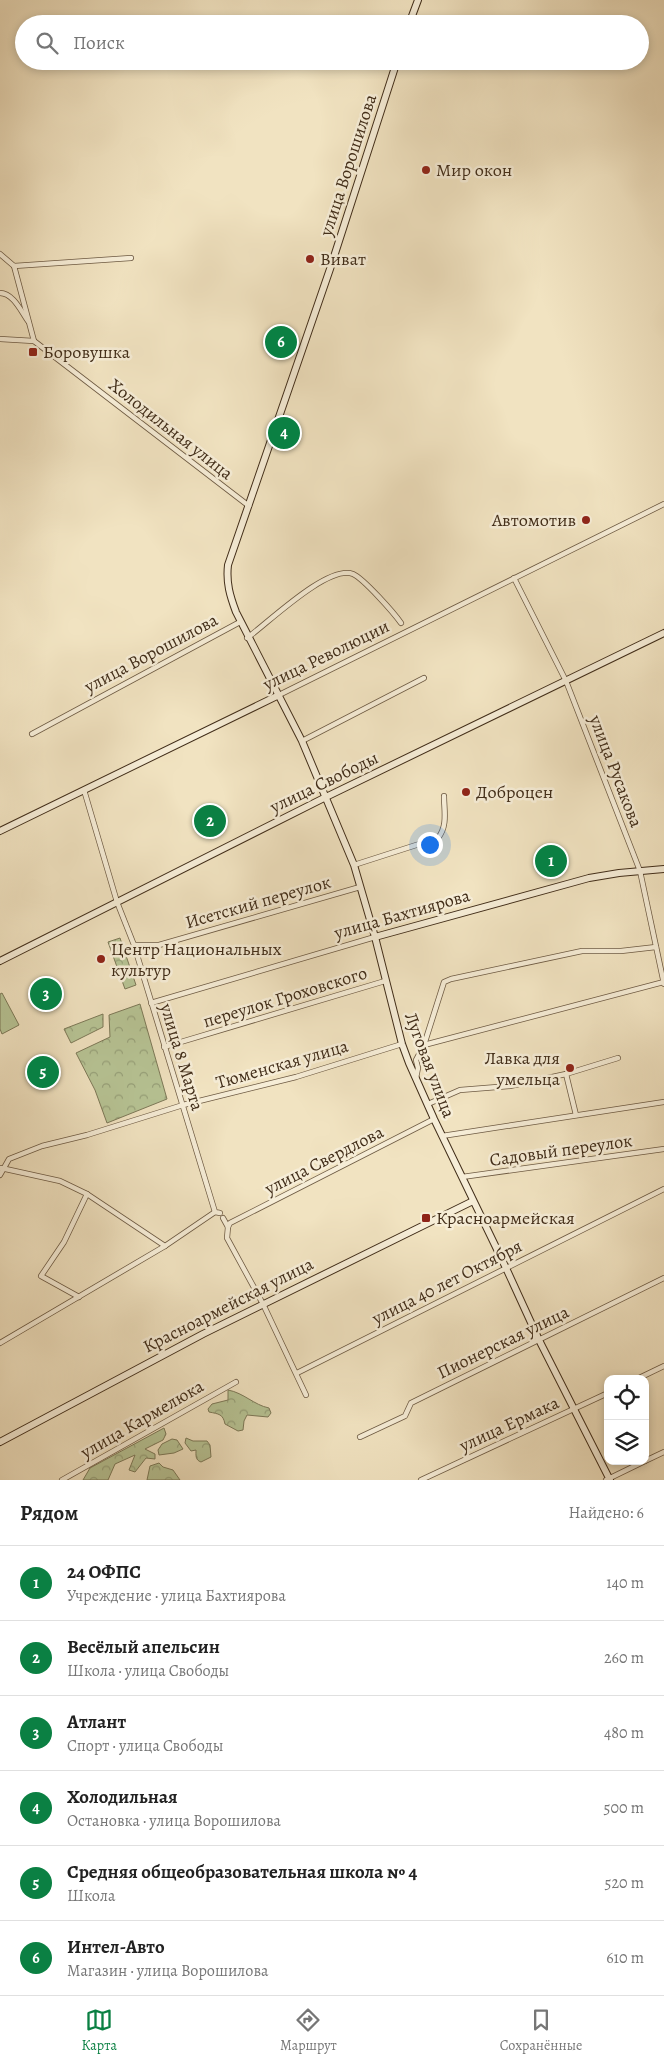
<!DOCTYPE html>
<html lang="ru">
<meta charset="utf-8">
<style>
:root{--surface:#fff;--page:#f2f2f2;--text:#222;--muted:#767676;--line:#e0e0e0;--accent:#0b8043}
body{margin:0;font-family:Alegreya,serif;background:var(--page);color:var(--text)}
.controls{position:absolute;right:15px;bottom:15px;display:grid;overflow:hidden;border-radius:10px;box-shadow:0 2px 8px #0003}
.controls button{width:45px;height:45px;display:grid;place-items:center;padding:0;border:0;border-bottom:1px solid var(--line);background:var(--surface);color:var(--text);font:25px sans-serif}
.you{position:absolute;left:429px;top:844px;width:18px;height:18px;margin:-12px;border:4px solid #fff;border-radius:50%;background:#1a73e8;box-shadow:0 0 0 8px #1a73e833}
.badge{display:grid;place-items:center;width:32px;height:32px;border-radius:50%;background:var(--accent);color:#fff;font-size:16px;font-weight:700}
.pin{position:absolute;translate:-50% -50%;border:2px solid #fff;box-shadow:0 1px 5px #0006}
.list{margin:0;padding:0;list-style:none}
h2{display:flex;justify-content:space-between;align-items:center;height:65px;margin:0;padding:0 20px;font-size:21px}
h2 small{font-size:16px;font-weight:400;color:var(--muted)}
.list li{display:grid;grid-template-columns:32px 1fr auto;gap:15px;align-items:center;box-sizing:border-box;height:75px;padding:0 20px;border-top:1px solid var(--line)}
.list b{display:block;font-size:19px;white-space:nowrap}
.list p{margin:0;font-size:16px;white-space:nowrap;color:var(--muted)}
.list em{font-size:16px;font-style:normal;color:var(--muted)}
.icon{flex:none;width:28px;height:28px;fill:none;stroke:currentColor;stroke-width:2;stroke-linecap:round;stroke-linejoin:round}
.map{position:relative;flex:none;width:664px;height:1480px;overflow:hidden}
.search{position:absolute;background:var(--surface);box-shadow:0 2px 8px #0003;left:15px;right:15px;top:15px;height:55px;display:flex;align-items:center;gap:12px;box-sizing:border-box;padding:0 18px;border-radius:28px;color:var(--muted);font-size:19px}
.sheet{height:515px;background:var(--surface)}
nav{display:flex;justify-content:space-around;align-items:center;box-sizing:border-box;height:70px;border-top:1px solid var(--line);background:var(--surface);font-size:14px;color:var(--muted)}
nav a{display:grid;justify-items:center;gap:2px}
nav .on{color:var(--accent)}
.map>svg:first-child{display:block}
</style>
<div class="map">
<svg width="664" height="1480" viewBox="0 0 664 1480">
<defs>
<pattern id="forest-crowns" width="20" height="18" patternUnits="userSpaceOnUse" patternTransform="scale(1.25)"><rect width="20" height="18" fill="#b7c495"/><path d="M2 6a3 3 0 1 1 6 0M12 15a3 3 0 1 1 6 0" fill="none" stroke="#96a079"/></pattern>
</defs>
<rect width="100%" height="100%" fill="#f1e3c1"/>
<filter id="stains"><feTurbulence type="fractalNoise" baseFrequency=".004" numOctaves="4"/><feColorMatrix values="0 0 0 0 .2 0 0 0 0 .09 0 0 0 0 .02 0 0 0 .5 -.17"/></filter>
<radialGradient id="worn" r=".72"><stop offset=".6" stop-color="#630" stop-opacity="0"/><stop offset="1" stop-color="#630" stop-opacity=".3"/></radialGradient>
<path fill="#b7c495" stroke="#7c7857" d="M2,993L19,1025L2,1034L0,1029V994Z"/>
<g fill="url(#forest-crowns)" stroke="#7c7857">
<path d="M120,938L136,985L125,989L108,942Z"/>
<path d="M140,1004L167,1099L107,1123L95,1090L76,1053L110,1037L109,1015Z"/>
<path d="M103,1014V1027L71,1043L64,1029Z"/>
<path d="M228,1390C244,1393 254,1405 269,1408L271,1413L268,1417L247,1415L244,1421L243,1430L238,1431L225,1424C223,1414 219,1414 209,1412L208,1409L212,1404L228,1400Z"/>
<path d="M164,1428L166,1434L163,1440L145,1449L155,1454V1459L146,1458L135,1472L129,1470L135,1455L115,1464L108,1480H83L90,1468Z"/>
<path d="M186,1438L193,1441H207L210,1445L211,1457L201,1462C195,1460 196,1455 196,1450L191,1451L185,1443Z"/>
<path d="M172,1439L177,1440L183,1449L174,1453L159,1455L158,1450L162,1444Z"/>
<path d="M159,1463L163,1467L173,1470L180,1480H147L150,1466Z"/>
</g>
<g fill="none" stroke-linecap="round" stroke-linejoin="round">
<g stroke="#6d5a43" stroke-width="6">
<g id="street">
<path d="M0,254L14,266L34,341L249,506"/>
<path d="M14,266L131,258"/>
<path d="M0,293C13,293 21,311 28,321"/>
<path d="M0,339L34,341"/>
<path d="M514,578L566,681L640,871L664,984"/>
<path d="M247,638C267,624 328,564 353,574C364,579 394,613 401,623"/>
<path d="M277,696L664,504"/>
<path d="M32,734L240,622"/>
<path d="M302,741L424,678"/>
<path d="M84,790L117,902L134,945L215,1212L220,1213"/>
<path d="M354,865L438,838C448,826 444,810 444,796"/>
<path d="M134,945H159L360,887"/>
<path d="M151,1003L375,937"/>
<path d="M424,1045L444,982L451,979L582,951H621L656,947"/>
<path d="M164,1047L385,981"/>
<path d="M566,1074L576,1115"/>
<path d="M416,1078L418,1068L416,1060L424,1045L664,982"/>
<path d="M428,1104L460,1090L510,1086L566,1074L618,1058"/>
<path d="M442,1136L664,1102"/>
<path d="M1,1168L60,1181L87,1194L165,1246"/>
<path d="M0,1175L9,1159L42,1146L87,1135L183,1105L296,1077L402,1044"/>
<path d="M462,1177L664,1149"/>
<path d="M223,1218L228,1227L227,1238L263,1304L306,1395"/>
<path d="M228,1227L230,1223L434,1119"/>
<path d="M79,1297L41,1276L64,1242L87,1194"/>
<path d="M0,1343L165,1246L215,1212"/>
<path d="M297,1373L664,1189"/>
<path d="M637,1379L664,1366"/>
<path d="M360,1437L405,1416L411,1403L664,1278"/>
<path d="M645,1461L664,1452"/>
<path d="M62,1480L236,1382"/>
<path d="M421,1480L608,1393"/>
<path d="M606,1480L645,1461"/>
</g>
</g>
<g stroke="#412d19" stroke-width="8">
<g id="secondary">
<path d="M409,24L418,0"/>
<path d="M397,61L330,269L228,565C226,583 230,596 236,612L302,741L354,865L375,937L402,1044L409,1063L434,1119L506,1268L539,1340L610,1480"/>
<path d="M0,831L277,696"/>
<path d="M375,937L589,878L619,873L664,869"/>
<path d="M0,961L326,797L664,633"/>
<path d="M0,1442L203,1334L473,1201"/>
</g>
</g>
<use href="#street" stroke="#f6edd7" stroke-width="4.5"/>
<use href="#secondary" stroke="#f6edd7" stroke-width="6"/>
</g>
<g fill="#8f2418" stroke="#f6edd7" stroke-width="2">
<circle cx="426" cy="170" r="5"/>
<circle cx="310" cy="259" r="5"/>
<rect x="28" y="347" width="10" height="10" rx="2.5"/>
<circle cx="586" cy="520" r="5"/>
<circle cx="466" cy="792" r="5"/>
<circle cx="101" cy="959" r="5"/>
<circle cx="570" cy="1068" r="5"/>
<rect x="421" y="1213" width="10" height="10" rx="2.5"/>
</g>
<g text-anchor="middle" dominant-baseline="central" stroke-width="5" stroke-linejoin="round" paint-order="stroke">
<g font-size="18" fill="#412d19" stroke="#f6edd7">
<text transform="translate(348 165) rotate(-72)">улица Ворошилова</text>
<text transform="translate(171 429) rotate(38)">Холодильная улица</text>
<text transform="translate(151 653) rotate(-28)">улица Ворошилова</text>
<text transform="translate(326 655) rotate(-26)">улица Революции</text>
<text transform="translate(616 771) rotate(69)">улица Русакова</text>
<text transform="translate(324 782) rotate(-26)">улица Свободы</text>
<text transform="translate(258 902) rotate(-16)">Исетский переулок</text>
<text transform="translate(402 914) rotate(-16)">улица Бахтиярова</text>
<text transform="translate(285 997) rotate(-17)">переулок Гроховского</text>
<text transform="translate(182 1057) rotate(73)">улица 8 Марта</text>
<text transform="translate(282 1064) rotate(-16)">Тюменская улица</text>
<text transform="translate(430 1065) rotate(69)">Луговая улица</text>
<text transform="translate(561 1150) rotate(-8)">Садовый переулок</text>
<text transform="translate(324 1160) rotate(-27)">улица Свердлова</text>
<text transform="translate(447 1282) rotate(-27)">улица 40 лет Октября</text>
<text transform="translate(228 1305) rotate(-27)">Красноармейская улица</text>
<text transform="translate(503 1342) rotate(-26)">Пионерская улица</text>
<text transform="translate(142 1419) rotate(-30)">улица Кармелюка</text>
<text transform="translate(509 1424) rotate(-25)">улица Ермака</text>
</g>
<g font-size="18" fill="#412d19" stroke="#f6edd7" text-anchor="start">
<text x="436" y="170">Мир окон</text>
<text x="320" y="259">Виват</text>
<text x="43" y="352">Боровушка</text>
<text x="576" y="520" text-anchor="end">Автомотив</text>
<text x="476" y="792">Доброцен</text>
<text x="111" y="949">Центр Национальных<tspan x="111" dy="21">культур</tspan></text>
<text x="560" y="1058" text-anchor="end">Лавка для<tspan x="560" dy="21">умельца</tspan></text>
<text x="436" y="1218">Красноармейская</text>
</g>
</g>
<rect width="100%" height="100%" filter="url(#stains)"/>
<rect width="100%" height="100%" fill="url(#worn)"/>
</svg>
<div class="controls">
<button><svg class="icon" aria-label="locate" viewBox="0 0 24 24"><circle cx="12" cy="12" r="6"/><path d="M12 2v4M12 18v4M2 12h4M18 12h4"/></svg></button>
<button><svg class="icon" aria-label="layers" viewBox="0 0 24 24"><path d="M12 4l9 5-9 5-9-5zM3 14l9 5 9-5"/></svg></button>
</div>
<div class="you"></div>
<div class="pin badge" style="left:551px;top:861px">1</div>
<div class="pin badge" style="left:210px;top:821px">2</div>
<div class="pin badge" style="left:46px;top:994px">3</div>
<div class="pin badge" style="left:284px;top:433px">4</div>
<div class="pin badge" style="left:43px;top:1072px">5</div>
<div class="pin badge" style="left:281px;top:342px">6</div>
<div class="search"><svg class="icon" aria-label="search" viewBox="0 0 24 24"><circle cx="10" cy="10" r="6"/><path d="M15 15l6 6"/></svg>Поиск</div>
</div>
<section class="sheet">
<h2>Рядом<small>Найдено: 6</small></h2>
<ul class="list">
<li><span class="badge">1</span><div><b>24 ОФПС</b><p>Учреждение · улица Бахтиярова</p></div><em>140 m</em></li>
<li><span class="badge">2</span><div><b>Весёлый апельсин</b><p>Школа · улица Свободы</p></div><em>260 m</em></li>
<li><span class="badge">3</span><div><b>Атлант</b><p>Спорт · улица Свободы</p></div><em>480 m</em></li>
<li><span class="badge">4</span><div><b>Холодильная</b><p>Остановка · улица Ворошилова</p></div><em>500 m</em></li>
<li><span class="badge">5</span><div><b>Средняя общеобразовательная школа № 4</b><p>Школа</p></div><em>520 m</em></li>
<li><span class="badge">6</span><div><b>Интел-Авто</b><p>Магазин · улица Ворошилова</p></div><em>610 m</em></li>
</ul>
</section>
<nav>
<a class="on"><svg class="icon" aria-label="map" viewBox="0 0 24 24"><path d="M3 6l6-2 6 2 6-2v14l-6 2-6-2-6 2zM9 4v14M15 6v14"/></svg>Карта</a>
<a><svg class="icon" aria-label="directions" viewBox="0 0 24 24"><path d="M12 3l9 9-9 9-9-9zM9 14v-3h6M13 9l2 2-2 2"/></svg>Маршрут</a>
<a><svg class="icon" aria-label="saved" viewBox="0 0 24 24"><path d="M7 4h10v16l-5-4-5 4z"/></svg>Сохранённые</a>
</nav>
